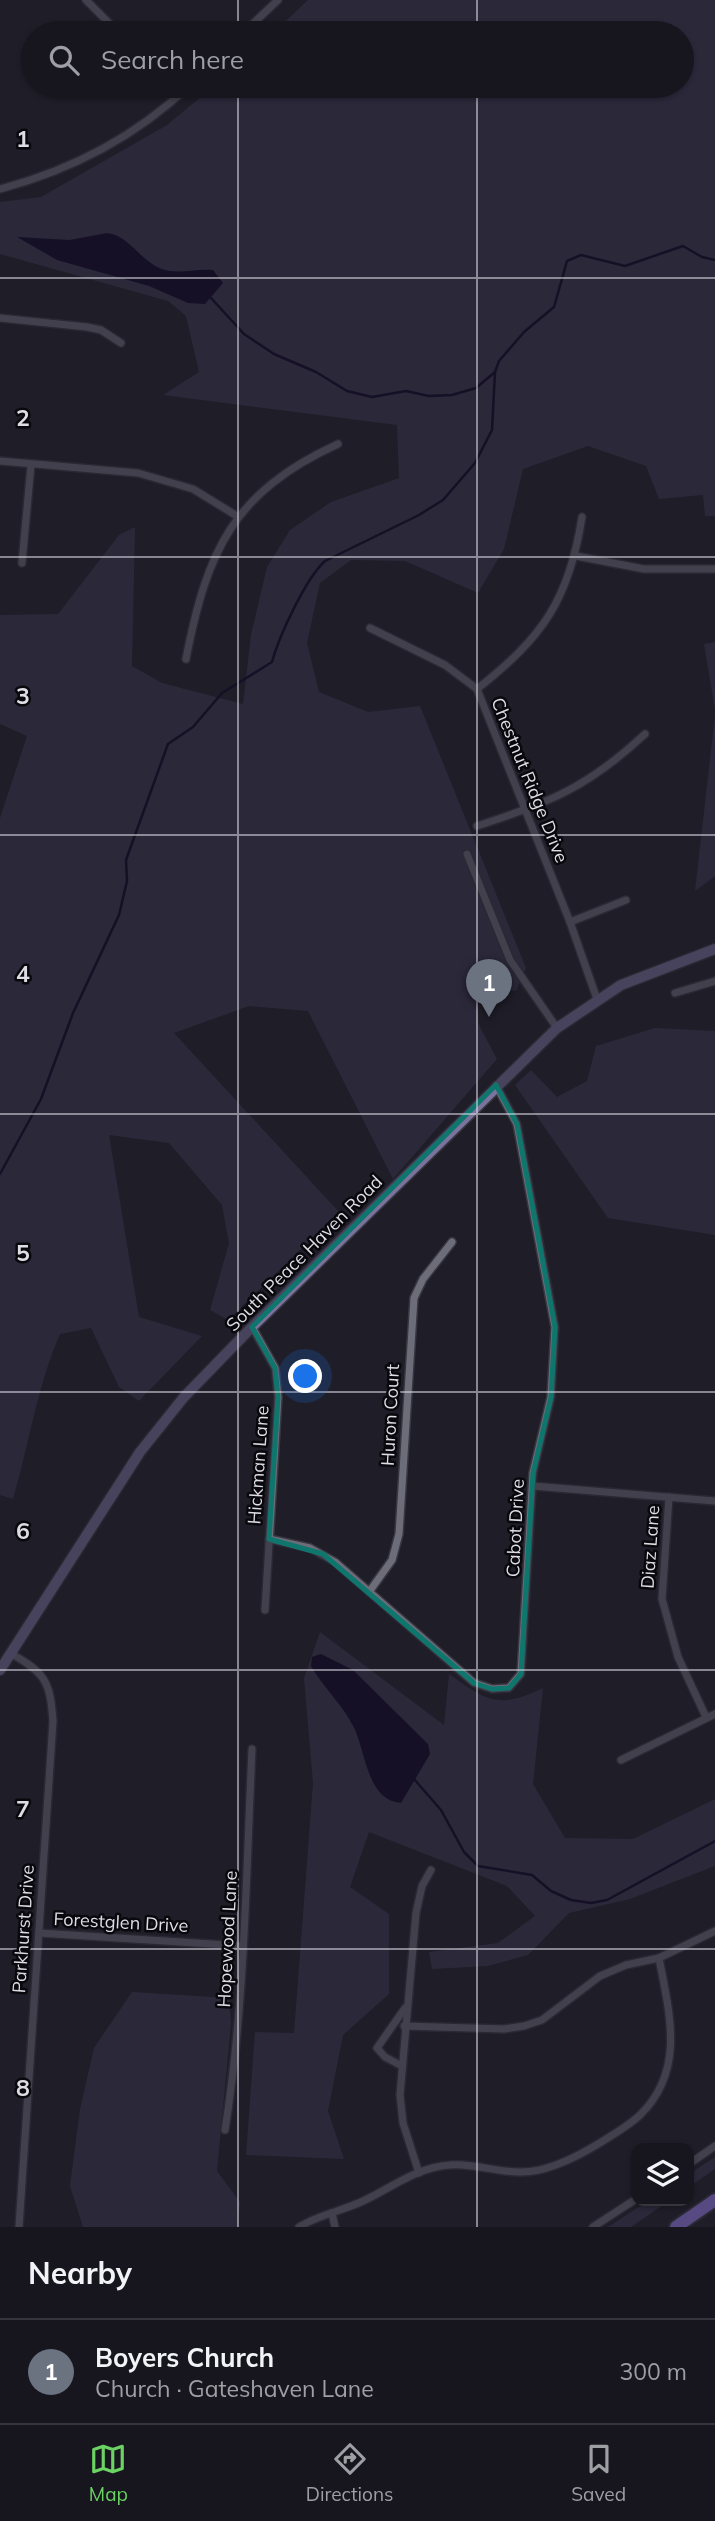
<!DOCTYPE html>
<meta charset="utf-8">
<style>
:root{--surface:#17161e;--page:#201f27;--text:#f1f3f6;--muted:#9e9fa4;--line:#36353c;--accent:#6bd363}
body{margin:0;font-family:Mulish,sans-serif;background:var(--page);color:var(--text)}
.controls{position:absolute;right:21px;bottom:21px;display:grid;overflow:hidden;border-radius:14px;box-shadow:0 2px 5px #0004}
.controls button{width:63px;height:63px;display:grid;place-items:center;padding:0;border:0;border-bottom:2px solid var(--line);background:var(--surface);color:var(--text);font:35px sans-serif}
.you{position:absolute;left:306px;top:1377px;width:24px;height:24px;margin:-18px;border:5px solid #fff;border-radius:50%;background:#1a73e8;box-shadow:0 0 0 10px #1a73e833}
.badge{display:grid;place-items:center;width:46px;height:46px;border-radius:50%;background:var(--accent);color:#fff;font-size:23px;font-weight:700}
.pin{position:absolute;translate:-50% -58px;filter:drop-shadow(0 2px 4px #0008)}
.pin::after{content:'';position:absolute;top:37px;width:24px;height:21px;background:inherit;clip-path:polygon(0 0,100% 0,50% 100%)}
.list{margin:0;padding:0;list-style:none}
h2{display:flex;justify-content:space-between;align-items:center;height:91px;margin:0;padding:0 28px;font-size:30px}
h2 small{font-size:23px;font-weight:400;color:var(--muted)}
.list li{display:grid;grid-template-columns:46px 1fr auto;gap:21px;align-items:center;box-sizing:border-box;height:105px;padding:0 28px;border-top:2px solid var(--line)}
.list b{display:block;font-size:26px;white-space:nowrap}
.list p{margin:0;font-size:23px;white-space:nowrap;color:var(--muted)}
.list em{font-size:23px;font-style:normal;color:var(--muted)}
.icon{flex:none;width:38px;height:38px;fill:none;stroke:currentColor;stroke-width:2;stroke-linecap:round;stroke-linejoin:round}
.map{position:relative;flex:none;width:715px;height:2227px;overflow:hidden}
.search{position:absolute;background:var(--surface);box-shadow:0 2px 5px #0004;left:21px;right:21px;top:21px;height:77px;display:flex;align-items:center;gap:18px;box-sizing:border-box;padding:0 24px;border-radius:38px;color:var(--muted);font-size:26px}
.sheet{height:196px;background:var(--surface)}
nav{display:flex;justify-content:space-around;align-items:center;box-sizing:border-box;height:98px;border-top:2px solid var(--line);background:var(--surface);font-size:19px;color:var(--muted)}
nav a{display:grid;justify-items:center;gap:4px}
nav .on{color:var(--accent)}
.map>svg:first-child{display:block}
</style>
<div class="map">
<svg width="715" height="2227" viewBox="0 0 715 2227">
<rect width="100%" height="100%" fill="#1f1d28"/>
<g fill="#3a3551">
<path d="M308,0H715V516H705L703,495L659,499L646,466L588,446L523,469L504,549L478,593L405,561L351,560L320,583L307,643L319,692L368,712L420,706L526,968L516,991L478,985V1023L497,1059L393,1179L308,1011L249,1006L174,1033L339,1212L228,1320L210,1310L229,1243L222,1205L169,1143L109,1135L139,1317L202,1336L139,1401L119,1387L91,1328L60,1334C37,1387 29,1444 13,1499L0,1495V818L27,736L0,724V615L58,614L119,535L135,527L132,666L162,683L243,704L251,635L267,567L290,530L331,502L399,478L397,425L163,395L199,372L186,316L168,301L0,254V202L41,197L167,125L214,86H682V33H273Z"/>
<path d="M715,642V710L704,644Z"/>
<path d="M715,715V876L695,891Z"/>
<path d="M655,1028L715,1031V1235L608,1218L515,1085L531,1070L557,1097L587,1081L596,1046Z"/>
<path d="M320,1632L444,1725L449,1674C488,1702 499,1709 543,1688L533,1784L565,1838L633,1839L715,1799V1866L630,1899L569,1913L528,1955L488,1966L432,1969L429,1952L498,1943L535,1916L507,1886L369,1832L350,1887L389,1914V1994L343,2035L328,2111L344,2159L246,2155L255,2032L294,2033L313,1783L304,1678Z"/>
<path d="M132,1992L229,1998L231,2023L217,2171L240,2202L237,2227H83L70,2186L80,2109L94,2048Z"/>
<path d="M715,2157V2169L689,2187V2174Z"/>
<path d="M648,2201H669L631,2227H608Z"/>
</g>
<g fill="#0b0222">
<path d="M107,233C129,235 140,261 162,269C180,275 195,268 213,270L223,283L205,304L188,303L149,286L57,260L17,237L70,240Z"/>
<path d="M321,1654L353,1670L428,1744L430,1754L401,1803C365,1800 366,1747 352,1724C341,1703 323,1687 311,1666L312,1657Z"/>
</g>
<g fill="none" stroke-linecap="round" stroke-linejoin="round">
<g stroke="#0b0222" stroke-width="2.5">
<path d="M211,298L244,334L274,354L316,372L347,391L372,397L406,391L429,396L452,395L476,388L495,372"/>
<path d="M0,1174L41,1099L73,1013L119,915L127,881L126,860L168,744L193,727L222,693L272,662C279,636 306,578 325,561L419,515L443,500L475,463L492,430L495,372L499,361L524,332L554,307L567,261L581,255L625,266L683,246L702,257L715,260"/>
<path d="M414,1779L441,1810L464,1852L478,1866L532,1875L551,1891L571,1900L591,1903L607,1900L715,1841"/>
</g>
<g stroke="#383740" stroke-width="10">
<g id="street">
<path d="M86,0L119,33"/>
<path d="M243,33L278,0"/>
<path d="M167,86L177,97"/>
<path d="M0,189C72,170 135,137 189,86"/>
<path d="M0,318L87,327L101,330L121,343"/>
<path d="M0,461L138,473L193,489L237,516"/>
<path d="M576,556L644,569H715"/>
<path d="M22,563L31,465"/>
<path d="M370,628L445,665L477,689L570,922L597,999"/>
<path d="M186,659C207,551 233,492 338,444"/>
<path d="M477,689C543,637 569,600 582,517"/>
<path d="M477,826C550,802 587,788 645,734"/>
<path d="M467,854L510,960L557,1028"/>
<path d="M570,922L626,900"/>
<path d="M675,993L715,981"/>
<path d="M252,1327L275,1368L278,1397L265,1610"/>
<path d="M533,1486L715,1501"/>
<path d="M669,1497L662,1599L678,1657L706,1717"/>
<path d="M269,1539L310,1548L335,1562L474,1683L492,1689L509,1688L521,1674L533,1473L551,1397L555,1327L517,1124L496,1085"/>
<path d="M369,1592L392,1560L399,1534L414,1298L423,1279L452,1242"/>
<path d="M10,1653C46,1673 50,1682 53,1721L19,2227"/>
<path d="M621,1760L715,1714"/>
<path d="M39,1933L243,1946"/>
<path d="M404,2026L504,2029L524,2026L542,2020L600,1976L626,1965L659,1958L715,1931"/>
<path d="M402,2066L385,2057L377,2048L405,2008"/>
<path d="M225,2130C245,2005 246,1876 252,1749"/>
<path d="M689,2164L715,2146"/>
<path d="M419,2173L403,2123L400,2095L416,1913L422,1886L431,1870"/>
<path d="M332,2213L335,2227"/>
<path d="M299,2227C318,2215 342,2211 363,2201C391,2188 417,2167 450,2165C473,2163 496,2172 519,2172C546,2173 575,2158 598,2144C612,2135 629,2126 641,2114C686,2069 669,2012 659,1958"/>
<path d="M593,2227L636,2199"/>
</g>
</g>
<g stroke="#383740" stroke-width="13">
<path id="secondary" d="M0,1670L140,1452L184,1397L252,1327L557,1028L621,985L715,949"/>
</g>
<g stroke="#383740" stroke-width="16">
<path id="highway" d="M676,2227L715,2200"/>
</g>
<use href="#street" stroke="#6d6c79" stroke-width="7"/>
<use href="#secondary" stroke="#7b729d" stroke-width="10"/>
<use href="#highway" stroke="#9b81f2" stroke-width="12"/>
</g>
<path d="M0 0H715V2227H0ZM496,1085L517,1124L555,1327L551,1397L533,1473L521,1674L509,1688L492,1689L474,1683L323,1554L269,1539L278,1397L275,1368L252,1327Z" fill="#1f1d28" fill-opacity=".55" fill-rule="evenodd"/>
<path fill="none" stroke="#0f766e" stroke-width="5" stroke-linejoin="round" d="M496,1085L517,1124L555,1327L551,1397L533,1473L521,1674L509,1688L492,1689L474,1683L323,1554L269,1539L278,1397L275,1368L252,1327Z"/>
<path fill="none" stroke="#dedde5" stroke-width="2" stroke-opacity="0.55" d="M238,0V33M477,0V33M238,86V2227M477,86V2227M0,278H715M0,557H715M0,835H715M0,1114H715M0,1392H715M0,1670H715M0,1949H715"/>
<g text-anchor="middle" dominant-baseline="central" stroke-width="5" stroke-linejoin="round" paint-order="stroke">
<g font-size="18" fill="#dedde5" stroke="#09080d">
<text transform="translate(530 780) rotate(68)">Chestnut Ridge Drive</text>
<text transform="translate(304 1253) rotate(-45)">South Peace Haven Road</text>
<text transform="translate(390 1415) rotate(-87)">Huron Court</text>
<text transform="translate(258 1465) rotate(-86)">Hickman Lane</text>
<text transform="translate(515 1528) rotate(-87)">Cabot Drive</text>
<text transform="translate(650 1547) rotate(-86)">Diaz Lane</text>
<text transform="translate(121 1922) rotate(3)">Forestglen Drive</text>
<text transform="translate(23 1929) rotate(-86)">Parkhurst Drive</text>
<text transform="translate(227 1939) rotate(-87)">Hopewood Lane</text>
</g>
</g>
<g font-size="23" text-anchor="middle" font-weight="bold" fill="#dedde5" stroke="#09080d" stroke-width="5" stroke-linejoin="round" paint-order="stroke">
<text x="23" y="147">1</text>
<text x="23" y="426">2</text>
<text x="23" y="704">3</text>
<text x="23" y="982">4</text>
<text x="23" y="1261">5</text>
<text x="23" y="1539">6</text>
<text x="23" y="1817">7</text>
<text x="23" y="2096">8</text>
</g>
</svg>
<div class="controls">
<button><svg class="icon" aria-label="layers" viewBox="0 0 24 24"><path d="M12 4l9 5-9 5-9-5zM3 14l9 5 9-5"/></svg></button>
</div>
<div class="you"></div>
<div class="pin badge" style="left:489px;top:1017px;background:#6b7280">1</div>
<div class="search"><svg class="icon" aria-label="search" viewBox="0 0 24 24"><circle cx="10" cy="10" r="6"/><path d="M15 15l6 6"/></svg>Search here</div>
</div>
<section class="sheet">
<h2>Nearby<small></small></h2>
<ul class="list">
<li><span class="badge" style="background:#6b7280">1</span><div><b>Boyers Church</b><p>Church · Gateshaven Lane</p></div><em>300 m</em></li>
</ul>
</section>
<nav>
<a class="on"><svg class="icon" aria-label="map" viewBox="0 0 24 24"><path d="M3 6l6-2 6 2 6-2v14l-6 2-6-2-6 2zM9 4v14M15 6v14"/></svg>Map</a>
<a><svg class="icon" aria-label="directions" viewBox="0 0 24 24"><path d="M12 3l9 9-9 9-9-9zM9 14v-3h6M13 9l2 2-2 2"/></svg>Directions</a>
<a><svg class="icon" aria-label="saved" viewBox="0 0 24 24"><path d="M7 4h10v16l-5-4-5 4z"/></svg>Saved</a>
</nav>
